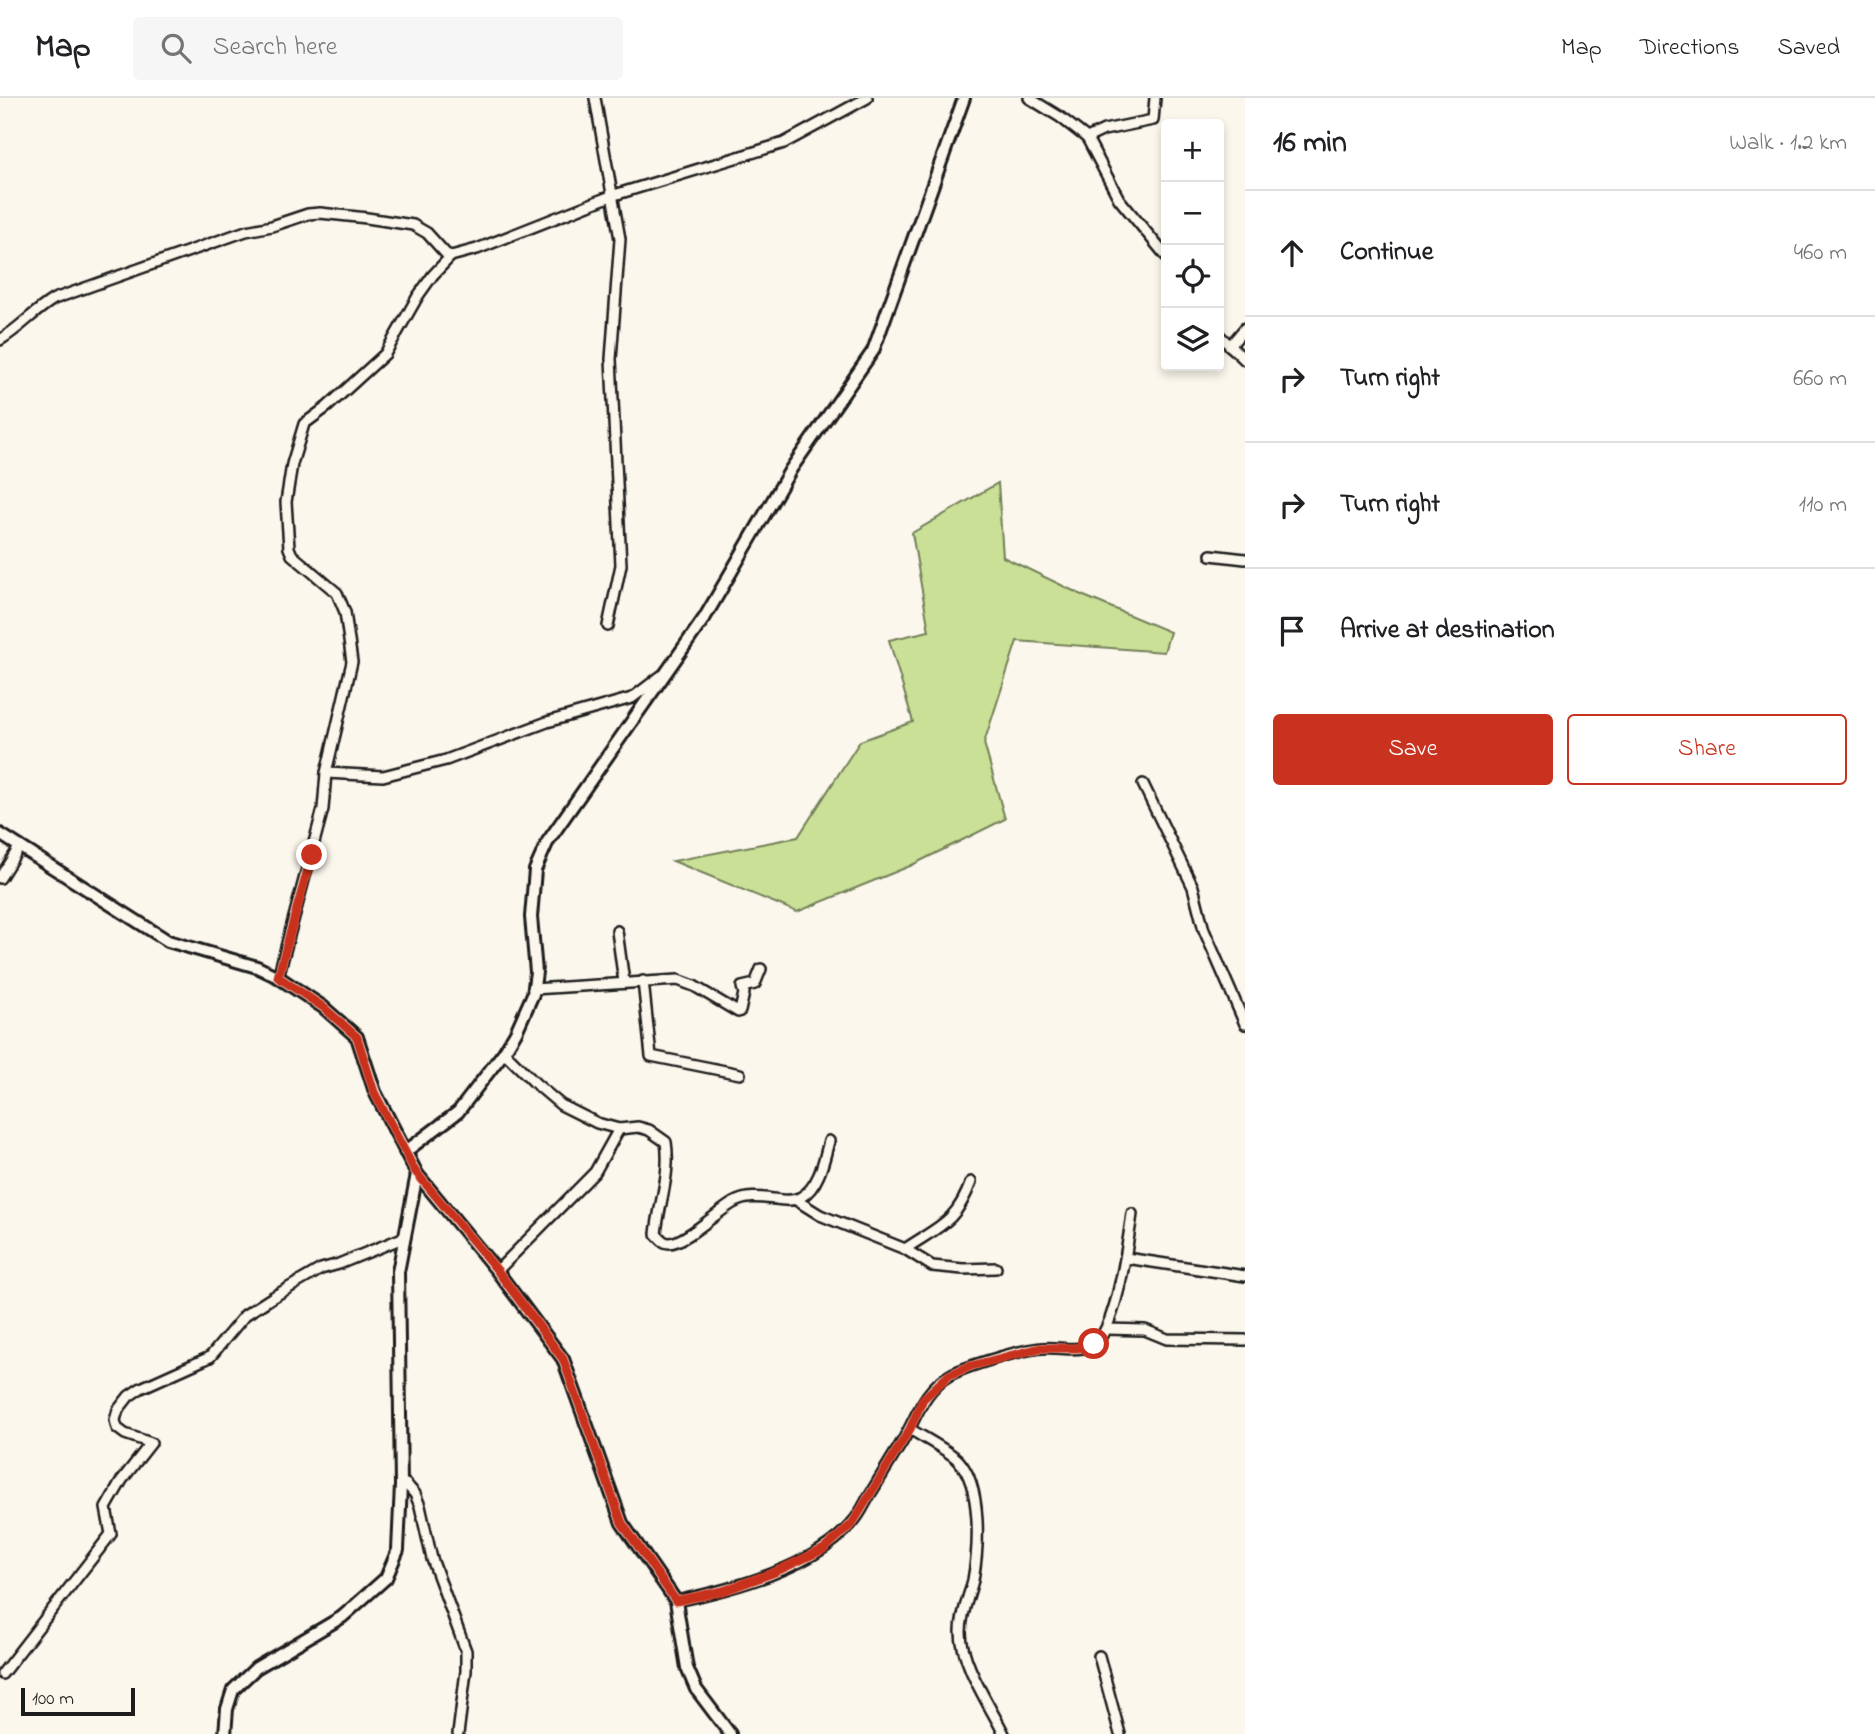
<!DOCTYPE html>
<meta charset="utf-8">
<style>
:root{--surface:#fff;--page:#f6f6f6;--text:#202124;--muted:#757577;--line:#e0e0e0;--accent:#c8321e}
body{margin:0;font-family:"Indie Flower",sans-serif;background:var(--page);color:var(--text)}
.controls{position:absolute;right:21px;top:21px;display:grid;overflow:hidden;border-radius:7px;box-shadow:0 4px 10px #0003}
.controls button{width:63px;height:63px;display:grid;place-items:center;padding:0;border:0;border-bottom:2px solid var(--line);background:var(--surface);color:var(--text);font:35px sans-serif}
.scale{position:absolute;left:21px;bottom:18px;width:114px;box-sizing:border-box;padding-left:7px;border:4px solid #1c1c1c;border-top:0;font-size:19px;line-height:24px;white-space:nowrap;color:#1c1c1c;-webkit-text-stroke:5px #fbf7ec;paint-order:stroke}
.stop{position:absolute;width:21px;height:21px;margin:-16px;border:5px solid #c8321e;border-radius:50%;background:#fff}
.stop.end{background:#c8321e;border-color:#fff;box-shadow:0 2px 7px #0008}
.list{margin:0;padding:0;list-style:none}
h2{display:flex;justify-content:space-between;align-items:center;height:91px;margin:0;padding:0 28px;font-size:30px}
h2 small{font-size:23px;font-weight:400;color:var(--muted)}
.list li{display:grid;grid-template-columns:46px 1fr auto;gap:21px;align-items:center;box-sizing:border-box;height:126px;padding:0 28px;border-top:2px solid var(--line)}
.list b{display:block;font-size:26px;white-space:nowrap}
.list em{font-size:23px;font-style:normal;color:var(--muted)}
.actions{display:flex;gap:14px;padding:21px 28px}
.actions a{flex:1;padding:16px 0;border:2px solid var(--accent);border-radius:7px;text-align:center;font-size:24px;color:var(--accent)}
.actions .main{background:var(--accent);color:#fff}
.icon{flex:none;width:38px;height:38px;fill:none;stroke:currentColor;stroke-width:2;stroke-linecap:round;stroke-linejoin:round}
.map{position:relative;flex:none;width:1245px;height:1636px;overflow:hidden}
header{display:flex;align-items:center;gap:42px;box-sizing:border-box;height:98px;padding:0 35px;background:var(--surface);border-bottom:2px solid var(--line)}
header strong{font-size:33px}
nav{display:flex;gap:38px;margin-inline-start:auto;font-size:24px}
.search{width:490px;height:63px;background:var(--page);display:flex;align-items:center;gap:18px;box-sizing:border-box;padding:0 24px;border-radius:7px;color:var(--muted);font-size:26px}
main{display:flex}
aside{flex:1;background:var(--surface)}
.map>svg:first-child{display:block}
</style>
<header>
<strong>Map</strong>
<div class="search"><svg class="icon" aria-label="search" viewBox="0 0 24 24"><circle cx="10" cy="10" r="6"/><path d="M15 15l6 6"/></svg>Search here</div>
<nav><a>Map</a><a>Directions</a><a>Saved</a></nav>
</header>
<main>
<div class="map">
<svg width="1245" height="1636" viewBox="0 0 1245 1636">
<rect width="100%" height="100%" fill="#fbf7ec"/>
<filter id="ink" filterUnits="userSpaceOnUse"><feTurbulence type="fractalNoise" baseFrequency=".0143" numOctaves="2"/><feDisplacementMap in="SourceGraphic" scale="14" xChannelSelector="R" yChannelSelector="G"/><feConvolveMatrix kernelMatrix="1 2 1 2 8 2 1 2 1" color-interpolation-filters="sRGB"/></filter>
<g filter="url(#ink)">
<path fill="#c9e096" stroke="#727e59" stroke-width="2" d="M998,385L1003,459L1084,498L1170,534L1164,554L1017,543L984,645L1005,721L910,768L797,814L673,763L798,739L860,643L913,624L889,542L929,533L912,435Z"/>
<g fill="none" stroke-linecap="round" stroke-linejoin="round">
<g stroke="#1c1c1c" stroke-width="14">
<g id="minor">
<path d="M595,0L620,141L611,261L621,467L608,528"/>
<path d="M1029,0L1060,19L1087,40L1119,101L1166,158"/>
<path d="M1087,40L1104,32L1153,22L1155,0"/>
<path d="M1219,237L1245,262"/>
<path d="M0,242C20,230 34,213 54,201L246,133L272,128L308,116L320,115L367,120L413,127L427,135L446,156L451,158L477,151L611,98L784,45L867,0"/>
<path d="M1230,248L1245,230"/>
<path d="M1211,457L1245,461"/>
<path d="M326,675L383,678L446,662L547,624L632,600L661,578"/>
<path d="M1143,686L1193,789L1204,832L1245,926"/>
<path d="M0,780L20,748"/>
<path d="M617,833L624,884"/>
<path d="M278,879L323,711L326,675L352,564L345,514L337,495L292,457L289,450L286,404L292,366L304,326L327,309L385,256L418,198L433,177L451,158"/>
<path d="M643,883L651,958L740,976"/>
<path d="M533,891L678,882L694,888L738,914L740,913L744,895L742,889L755,886L761,871"/>
<path d="M504,954L535,985L561,1007L597,1025L619,1031L638,1029L649,1032L666,1044C671,1076 659,1105 656,1136C660,1140 663,1145 669,1145C685,1145 717,1114 733,1105C756,1091 785,1109 801,1099C819,1089 824,1062 829,1043"/>
<path d="M796,1102L820,1117L905,1151L932,1168L963,1171L996,1170"/>
<path d="M905,1151C939,1128 956,1125 971,1084"/>
<path d="M1126,1160L1245,1178"/>
<path d="M497,1173L595,1074L619,1031"/>
<path d="M1106,1231L1145,1232L1167,1241L1245,1242"/>
<path d="M910,1331C922,1339 950,1353 959,1363C982,1389 979,1449 973,1482C969,1499 961,1515 961,1534C961,1565 990,1608 1004,1636"/>
<path d="M401,1387L406,1386L415,1396L420,1408L432,1461L466,1553V1573L458,1636"/>
<path d="M676,1503C730,1492 816,1469 852,1425C859,1418 864,1407 869,1398C880,1380 891,1362 902,1344C917,1319 923,1292 950,1277C966,1268 1024,1251 1042,1250C1058,1248 1079,1255 1094,1246C1117,1231 1128,1143 1132,1116"/>
<path d="M1099,1558L1120,1636"/>
<path d="M2,1576L111,1436L106,1410L122,1382L151,1345L125,1336L117,1330L115,1322L118,1312L129,1298L141,1290L210,1259L245,1217L273,1199L321,1171L339,1166L405,1139"/>
</g>
</g>
<g stroke="#1c1c1c" stroke-width="16">
<g id="tertiary">
<path d="M0,736L168,843L257,869L278,879L323,909L357,939L375,994L417,1076L497,1173L563,1261L622,1425L676,1503L687,1570L696,1591L730,1636"/>
<path d="M405,1054L458,1014L504,954L516,934L533,896L536,874L531,819L535,772L548,743L705,519L791,371L873,253L964,0"/>
<path d="M225,1636L227,1611L233,1592L256,1570L342,1519L386,1480L398,1452L401,1387L398,1174L417,1076"/>
</g>
</g>
<use href="#minor" stroke="#fbf7ec" stroke-width="9"/>
<use href="#tertiary" stroke="#fbf7ec" stroke-width="10"/>
</g>
</g>
<g fill="none" stroke-linecap="round" stroke-linejoin="round" filter="url(#ink)">
<path stroke="#c8321e" stroke-width="9" d="M312,757L278,879L323,909L357,939L374,994L415,1073L497,1172L563,1261L622,1425L676,1503L723,1493L775,1474L824,1451L852,1426L910,1331L923,1301L949,1277L971,1268L1040,1250H1077L1094,1246"/>
</g>
</svg>
<div class="controls">
<button>+</button>
<button>−</button>
<button><svg class="icon" aria-label="locate" viewBox="0 0 24 24"><circle cx="12" cy="12" r="6"/><path d="M12 2v4M12 18v4M2 12h4M18 12h4"/></svg></button>
<button><svg class="icon" aria-label="layers" viewBox="0 0 24 24"><path d="M12 4l9 5-9 5-9-5zM3 14l9 5 9-5"/></svg></button>
</div>
<div class="scale">100 m</div>
<div class="stop" style="left:1094px;top:1246px"></div>
<div class="stop end" style="left:312px;top:757px"></div>
</div>
<aside>
<h2>16 min<small>Walk · 1.2 km</small></h2>
<ul class="list">
<li><svg class="icon" aria-label="ahead" viewBox="0 0 24 24"><path d="M12 20V5M6 11l6-6 6 6"/></svg><div><b>Continue</b></div><em>460 m</em></li>
<li><svg class="icon" aria-label="right" viewBox="0 0 24 24"><path d="M7 20v-9h11M14 6l5 5-5 5"/></svg><div><b>Turn right</b></div><em>660 m</em></li>
<li><svg class="icon" aria-label="right" viewBox="0 0 24 24"><path d="M7 20v-9h11M14 6l5 5-5 5"/></svg><div><b>Turn right</b></div><em>110 m</em></li>
<li><svg class="icon" aria-label="arrive" viewBox="0 0 24 24"><path d="M6 21V4h12l-3 4 3 4H6"/></svg><div><b>Arrive at destination</b></div></li>
</ul>
<div class="actions"><a class="main">Save</a><a>Share</a></div>
</aside>
</main>
